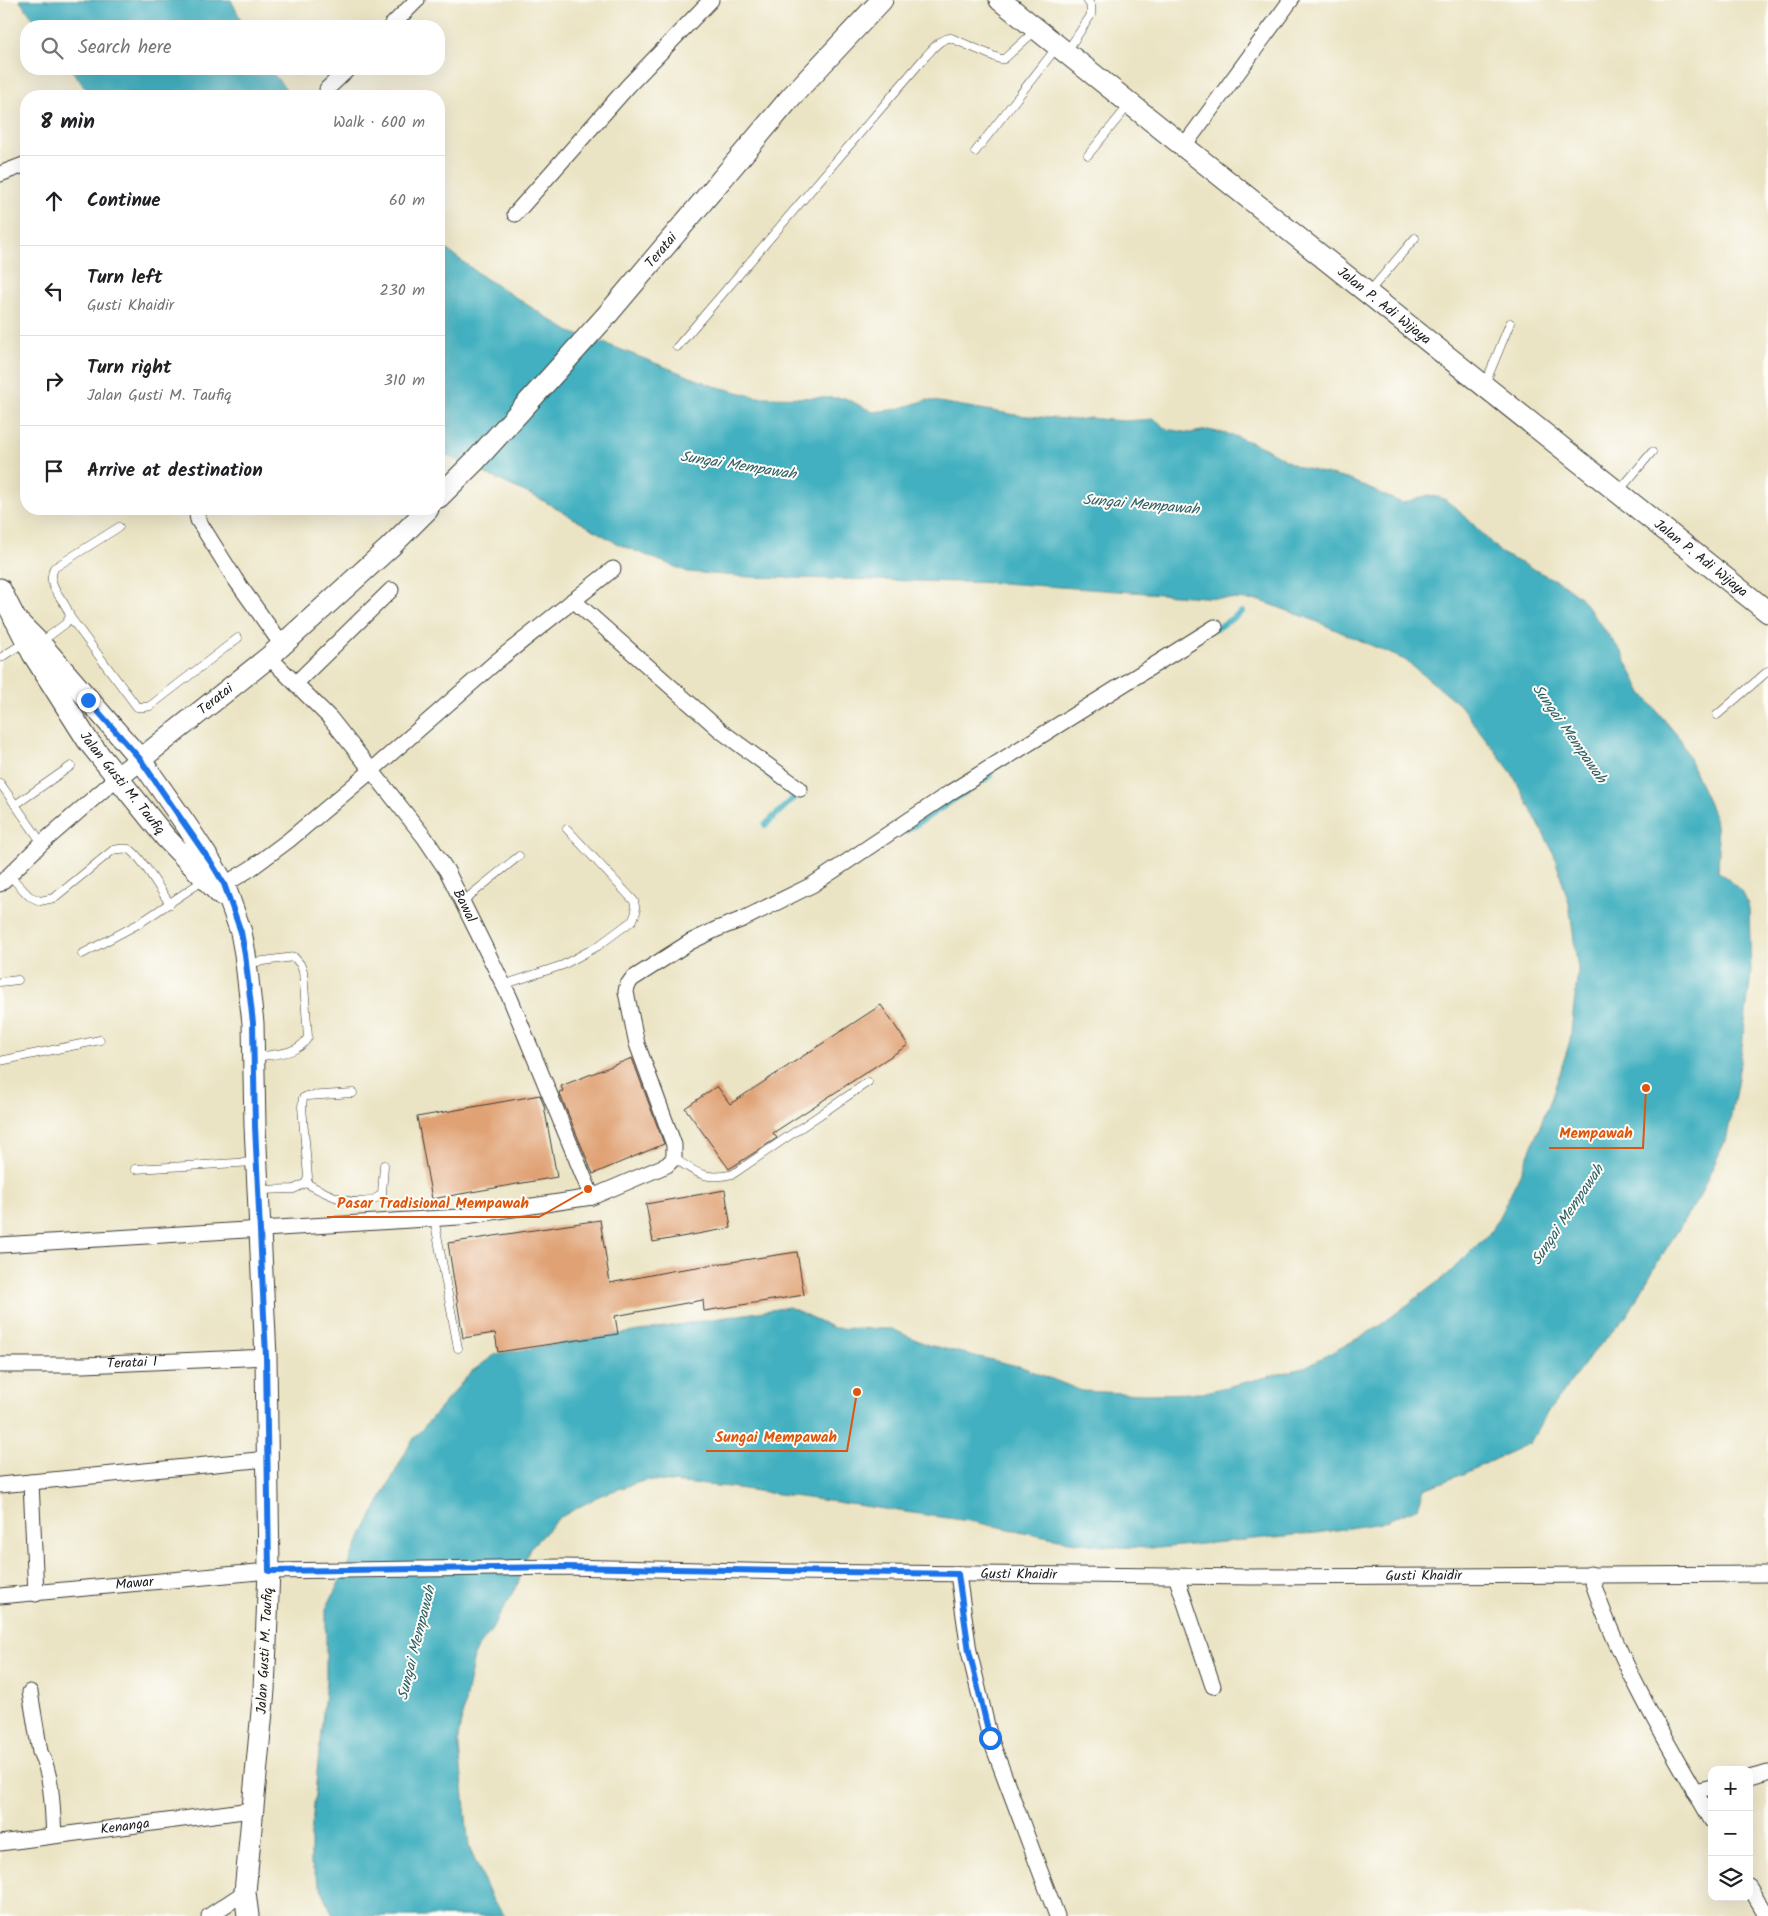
<!DOCTYPE html>
<meta charset="utf-8">
<style>
:root{--surface:#fff;--page:#f6f6f6;--text:#202124;--muted:#757577;--line:#e0e0e0}
body{margin:0;font-family:Kalam,sans-serif;background:var(--page);color:var(--text)}
.controls{position:absolute;right:15px;bottom:15px;display:grid;overflow:hidden;border-radius:10px;box-shadow:0 5px 20px #0002}
.controls button{width:45px;height:45px;display:grid;place-items:center;padding:0;border:0;border-bottom:1px solid var(--line);background:var(--surface);color:var(--text);font:25px sans-serif}
.stop{position:absolute;width:15px;height:15px;margin:-11px;border:4px solid #1a73e8;border-radius:50%;background:#fff}
.stop.end{background:#1a73e8;border-color:#fff;box-shadow:0 1px 5px #0008}
.list{margin:0;padding:0;list-style:none}
h2{display:flex;justify-content:space-between;align-items:center;height:65px;margin:0;padding:0 20px;font-size:21px}
h2 small{font-size:16px;font-weight:400;color:var(--muted)}
.list li{display:grid;grid-template-columns:32px 1fr auto;gap:15px;align-items:center;box-sizing:border-box;height:90px;padding:0 20px;border-top:1px solid var(--line)}
.list b{display:block;font-size:19px;white-space:nowrap}
.list p{margin:0;font-size:16px;white-space:nowrap;color:var(--muted)}
.list em{font-size:16px;font-style:normal;color:var(--muted)}
.icon{flex:none;width:28px;height:28px;fill:none;stroke:currentColor;stroke-width:2;stroke-linecap:round;stroke-linejoin:round}
.map{position:relative;flex:none;width:1768px;height:1916px;overflow:hidden}
.search{position:absolute;background:var(--surface);box-shadow:0 5px 20px #0002;left:20px;top:20px;width:425px;height:55px;display:flex;align-items:center;gap:12px;box-sizing:border-box;padding:0 18px;border-radius:20px;color:var(--muted);font-size:19px}
.panel{position:absolute;background:var(--surface);box-shadow:0 5px 20px #0002;left:20px;top:90px;width:425px;height:425px;border-radius:20px}
.map>svg:first-child{display:block}
</style>
<div class="map">
<svg width="1768" height="1916" viewBox="0 0 1768 1916">
<rect width="100%" height="100%" fill="#fdfcf7"/>
<filter id="ink" filterUnits="userSpaceOnUse"><feTurbulence type="fractalNoise" baseFrequency=".02" numOctaves="2"/><feDisplacementMap in="SourceGraphic" scale="10" xChannelSelector="R" yChannelSelector="G"/><feConvolveMatrix kernelMatrix="1 2 1 2 8 2 1 2 1" color-interpolation-filters="sRGB"/></filter>
<filter id="wash" filterUnits="userSpaceOnUse"><feTurbulence type="fractalNoise" baseFrequency=".0096" numOctaves="4" result="noise"/><feDisplacementMap in="SourceGraphic" scale="20" xChannelSelector="R" yChannelSelector="G"/><feGaussianBlur stdDeviation="1.12" result="paint"/><feColorMatrix in="noise" values="0 0 0 0 0 0 0 0 0 0 0 0 0 0 0 0 0 1.4 0 .05"/><feComposite in="paint" operator="in"/></filter>
<g filter="url(#wash)">
<rect width="100%" height="100%" fill="#ebe4c4"/>
<g fill="#42b0c0" stroke="#2f666e">
<path d="M19,0H231L244,26H39Z"/>
<path d="M71,69H269L292,96H91Z"/>
<path d="M439,244L482,276L570,332L609,345L714,386L757,397L845,398L873,412L897,409L927,400L1016,415L1077,420L1089,418L1123,421L1155,419L1166,429L1190,433L1208,430L1232,435L1263,447L1296,466L1350,480L1402,503L1429,495L1444,499L1461,512L1501,553L1563,584L1580,597L1622,653L1642,693L1681,740L1715,818L1719,849L1718,871L1743,892L1749,908L1751,973L1738,1079L1727,1137L1698,1199L1659,1260L1628,1314L1593,1353L1547,1413L1530,1443L1463,1474L1424,1489L1418,1507L1381,1523L1317,1533L1159,1548L1111,1547L1069,1541L969,1521L729,1487L646,1480L601,1495L559,1518L530,1548L518,1583L491,1631L475,1651L458,1738L469,1847L493,1901L505,1916H333L311,1864V1835L326,1680V1609L364,1531L411,1442L471,1372L496,1354L789,1307L834,1328L892,1329L928,1345L1022,1367L1082,1391L1144,1394L1202,1393L1303,1368L1375,1329L1447,1275L1493,1229L1522,1170L1552,1097L1570,1041L1578,970L1569,903L1553,852L1512,773L1459,704L1405,660L1313,620L1261,601L1002,583L748,577L688,572L618,544L540,499L445,455L439,451Z"/>
</g>
<g fill="none" stroke-linecap="round" stroke-linejoin="round">
<g stroke="#42b0c0" stroke-width="6">
<path d="M1216,629L1242,612"/>
<path d="M765,825L795,797L767,773"/>
<path d="M906,831L990,776"/>
</g>
</g>
<g id="blocks">
<g fill="#e0a274">
<path d="M881,1005L908,1045L773,1133L777,1138L729,1169L685,1108L717,1086L730,1104Z"/>
<path d="M632,1058L664,1144L593,1174L559,1092L563,1091L561,1086Z"/>
<path d="M540,1095L544,1106L557,1177L432,1199L417,1117Z"/>
<path d="M725,1190L731,1228L653,1242L646,1204Z"/>
<path d="M600,1220L610,1283L671,1271L797,1252L804,1295L704,1311L703,1300L615,1316L618,1334L498,1352L495,1333L463,1338L448,1243Z"/>
</g>
</g>
</g>
<g filter="url(#ink)">
<use href="#blocks" fill-opacity="0" stroke="#3b3a35" stroke-width="1"/>
<g fill="none" stroke-linecap="round" stroke-linejoin="round">
<g stroke="#3b3a35" stroke-width="9">
<g id="lane">
<path d="M1067,51L1091,15V6L1087,0"/>
<path d="M975,152L1057,47"/>
<path d="M1088,155L1129,105"/>
<path d="M1369,292L1415,238"/>
<path d="M677,347L925,57C932,50 940,38 951,38L1000,59H1004L1036,30"/>
<path d="M1485,384L1510,323"/>
<path d="M1619,491L1652,452"/>
<path d="M70,617L137,707H145L150,706L238,638"/>
<path d="M41,642L65,624L70,617C66,597 45,590 54,568L119,527"/>
<path d="M0,658L25,642"/>
<path d="M1717,715L1768,671"/>
<path d="M0,783L42,843"/>
<path d="M15,805L71,766"/>
<path d="M9,875L29,896L40,901L54,898L113,850C119,849 127,847 132,851C142,858 162,893 170,904"/>
<path d="M462,902L519,856"/>
<path d="M82,954L140,923L204,880"/>
<path d="M248,963L294,957L300,964L303,971L308,1037C299,1055 274,1054 255,1057"/>
<path d="M0,982L18,980"/>
<path d="M503,985L563,965L598,946L633,920L636,912L634,901L567,829"/>
<path d="M0,1061L100,1040"/>
<path d="M674,1158C696,1173 706,1181 733,1174L868,1082"/>
<path d="M135,1169L254,1162"/>
<path d="M306,1183C326,1194 361,1213 382,1194L384,1165"/>
<path d="M259,1190L294,1189L306,1183L308,1177L302,1107L303,1098L307,1096L353,1093"/>
<path d="M434,1218L458,1348"/>
</g>
</g>
<g stroke="#3b3a35" stroke-width="17">
<g id="street">
<path d="M391,26L417,0"/>
<path d="M327,89L348,69"/>
<path d="M1184,146L1291,0"/>
<path d="M0,174L26,164"/>
<path d="M515,214L629,85L711,0"/>
<path d="M196,509L198,520L235,579L282,645"/>
<path d="M573,600L721,731L800,789"/>
<path id="s1" d="M269,657L330,718L425,838L447,871L510,998L592,1197"/>
<path d="M296,683L391,590"/>
<path d="M0,884L42,843L117,778"/>
<path d="M217,889L250,869L289,840L371,771L497,661L613,569"/>
<path d="M0,1245L459,1217L592,1197L667,1165L674,1158V1145L637,1044L626,992L627,986L632,979L690,942L717,929L743,919L812,885L951,792L1215,627"/>
<path id="s2" d="M0,1365H84L266,1357"/>
<path d="M31,1482L36,1594"/>
<path d="M0,1485L267,1459"/>
<path d="M958,1574L969,1651L990,1738L1057,1916"/>
<path d="M1590,1574C1618,1662 1666,1741 1712,1821"/>
<path d="M1176,1576L1213,1686"/>
<path id="s3" d="M0,1596L269,1571L564,1567L791,1572L1253,1577L1768,1574"/>
<path d="M30,1692L40,1752C53,1777 52,1808 54,1835"/>
<path d="M1749,1778L1768,1773"/>
<path d="M1694,1791L1712,1787"/>
<path id="s4" d="M0,1843L251,1810"/>
<path d="M1749,1886L1767,1916"/>
<path d="M209,1916L245,1892"/>
</g>
</g>
<g stroke="#3b3a35" stroke-width="23">
<g id="secondary">
<path id="s5" d="M1000,0L1768,612"/>
<path id="s6" d="M439,497L476,460L607,315L791,97L882,0"/>
<path id="s7" d="M0,589L33,654L88,741L166,838L221,895"/>
<path d="M15,619L45,649L140,759L187,826L212,864L224,884L241,932L245,954L253,1023L255,1126L266,1357L269,1571L264,1690L245,1892L248,1916"/>
<path id="s8" d="M117,778L269,657L390,547L428,509"/>
</g>
</g>
<use href="#lane" stroke="#fff" stroke-width="8"/>
<use href="#street" stroke="#fff" stroke-width="15"/>
<use href="#secondary" stroke="#fff" stroke-width="21"/>
</g>
</g>
<g fill="none" stroke-linecap="round" stroke-linejoin="round" filter="url(#ink)">
<path stroke="#1a73e8" stroke-width="6" d="M88,700L140,759L212,864L224,884L241,932L245,954L253,1023L255,1126L266,1357L269,1571L564,1567L958,1574L969,1651L990,1738"/>
</g>
<g text-anchor="middle" dominant-baseline="central" stroke-width="4" stroke-linejoin="round" paint-order="stroke">
<g font-size="14" fill="#1c1c1c" stroke="#fdfcf7">
<text stroke="none"><textPath href="#s6" startOffset="332">Teratai</textPath></text>
<text stroke="none"><textPath href="#s5" startOffset="491">Jalan P. Adi Wijaya</textPath></text>
<text stroke="none"><textPath href="#s5" startOffset="896">Jalan P. Adi Wijaya</textPath></text>
<text stroke="none"><textPath href="#s8" startOffset="126">Teratai</textPath></text>
<text stroke="none"><textPath href="#s7" startOffset="230">Jalan Gusti M. Taufiq</textPath></text>
<text stroke="none"><textPath href="#s1" startOffset="318">Bawal</textPath></text>
<text stroke="none"><textPath href="#s2" startOffset="132">Teratai 1</textPath></text>
<text stroke="none"><textPath href="#s3" startOffset="1020">Gusti Khaidir</textPath></text>
<text stroke="none"><textPath href="#s3" startOffset="1425">Gusti Khaidir</textPath></text>
<text stroke="none"><textPath href="#s3" startOffset="135">Mawar</textPath></text>
<text transform="translate(265 1651) rotate(-87)">Jalan Gusti M. Taufiq</text>
<text stroke="none"><textPath href="#s4" startOffset="126">Kenanga</textPath></text>
</g>
<g font-size="15" font-style="italic" fill="#2d5f66" stroke="#fdfcf7">
<text transform="translate(738 466) rotate(9)">Sungai Mempawah</text>
<text transform="translate(1141 505) rotate(5)">Sungai Mempawah</text>
<text transform="translate(1569 734) rotate(55)">Sungai Mempawah</text>
<text transform="translate(1568 1215) rotate(-56)">Sungai Mempawah</text>
<text transform="translate(417 1643) rotate(-76)">Sungai Mempawah</text>
</g>
</g>
<path fill="none" stroke="#de560d" stroke-width="2" d="M1646 1088L1643 1148H1549M588 1189L539 1217H327M857 1392L847 1451H706"/>
<g fill="#de560d" stroke="#fdfcf7" stroke-width="2">
<circle cx="1646" cy="1088" r="5"/>
<circle cx="588" cy="1189" r="5"/>
<circle cx="857" cy="1392" r="5"/>
</g>
<g font-size="15" text-anchor="middle" font-weight="bold" fill="#de560d" stroke="#fdfcf7" stroke-width="4" stroke-linejoin="round" paint-order="stroke">
<text x="1596" y="1138">Mempawah</text>
<text x="433" y="1208">Pasar Tradisional Mempawah</text>
<text x="776" y="1442">Sungai Mempawah</text>
</g>
</svg>
<div class="controls">
<button>+</button>
<button>−</button>
<button><svg class="icon" aria-label="layers" viewBox="0 0 24 24"><path d="M12 4l9 5-9 5-9-5zM3 14l9 5 9-5"/></svg></button>
</div>
<div class="stop" style="left:990px;top:1738px"></div>
<div class="stop end" style="left:88px;top:700px"></div>
<div class="search"><svg class="icon" aria-label="search" viewBox="0 0 24 24"><circle cx="10" cy="10" r="6"/><path d="M15 15l6 6"/></svg>Search here</div>
<section class="panel">
<h2>8 min<small>Walk · 600 m</small></h2>
<ul class="list">
<li><svg class="icon" aria-label="ahead" viewBox="0 0 24 24"><path d="M12 20V5M6 11l6-6 6 6"/></svg><div><b>Continue</b></div><em>60 m</em></li>
<li><svg class="icon" aria-label="left" viewBox="0 0 24 24"><path d="M17 20v-9H6M10 6l-5 5 5 5"/></svg><div><b>Turn left</b><p>Gusti Khaidir</p></div><em>230 m</em></li>
<li><svg class="icon" aria-label="right" viewBox="0 0 24 24"><path d="M7 20v-9h11M14 6l5 5-5 5"/></svg><div><b>Turn right</b><p>Jalan Gusti M. Taufiq</p></div><em>310 m</em></li>
<li><svg class="icon" aria-label="arrive" viewBox="0 0 24 24"><path d="M6 21V4h12l-3 4 3 4H6"/></svg><div><b>Arrive at destination</b></div></li>
</ul>
</section>
</div>
